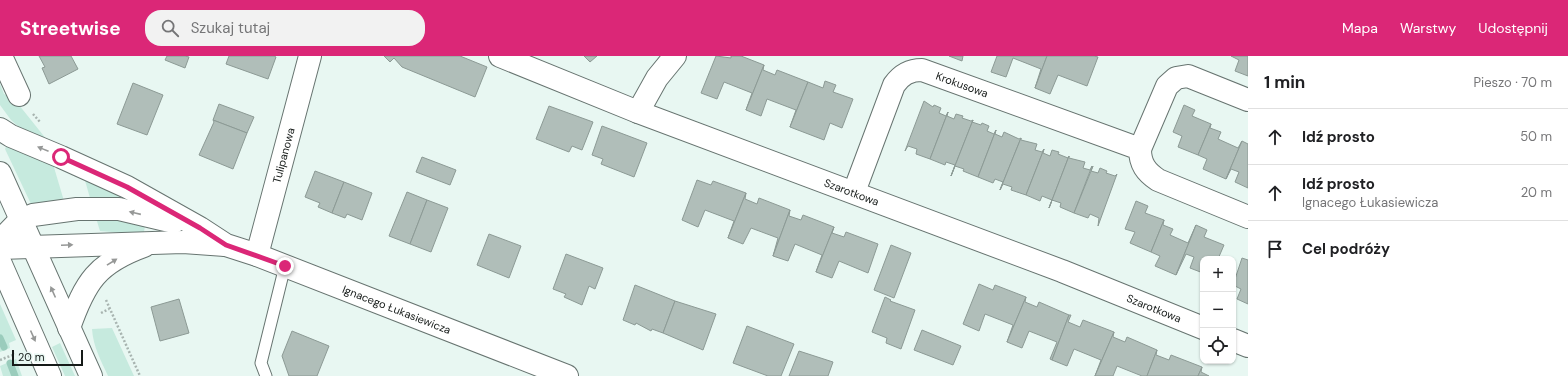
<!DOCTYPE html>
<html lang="pl">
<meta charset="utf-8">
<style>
:root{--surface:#fff;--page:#f2f2f2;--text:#202124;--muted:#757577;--line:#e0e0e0;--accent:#db2777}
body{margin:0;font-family:"DM Sans",sans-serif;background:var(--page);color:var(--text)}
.controls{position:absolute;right:12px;bottom:12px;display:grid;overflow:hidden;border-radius:8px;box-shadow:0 1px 3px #0004}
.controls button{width:36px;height:36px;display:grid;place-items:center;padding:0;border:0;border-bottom:1px solid var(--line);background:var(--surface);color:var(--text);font:20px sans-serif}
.scale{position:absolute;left:12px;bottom:10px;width:71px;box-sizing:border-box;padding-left:4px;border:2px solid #151a18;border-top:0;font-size:11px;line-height:14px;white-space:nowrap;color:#151a18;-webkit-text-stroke:3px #e8f7f2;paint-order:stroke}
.stop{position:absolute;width:12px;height:12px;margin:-9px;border:3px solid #db2777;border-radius:50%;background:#fff}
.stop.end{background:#db2777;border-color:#fff;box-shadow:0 1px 4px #0008}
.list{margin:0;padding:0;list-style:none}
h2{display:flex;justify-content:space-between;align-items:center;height:52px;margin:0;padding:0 16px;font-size:17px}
h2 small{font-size:13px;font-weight:400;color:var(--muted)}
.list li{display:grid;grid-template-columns:26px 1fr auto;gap:12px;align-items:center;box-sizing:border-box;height:56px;padding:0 16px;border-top:1px solid var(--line)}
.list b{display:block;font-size:15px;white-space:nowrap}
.list p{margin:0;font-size:13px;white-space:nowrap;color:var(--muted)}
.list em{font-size:13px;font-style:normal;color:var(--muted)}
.icon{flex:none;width:22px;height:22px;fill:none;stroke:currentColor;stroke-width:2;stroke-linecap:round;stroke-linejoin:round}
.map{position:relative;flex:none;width:1248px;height:320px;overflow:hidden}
header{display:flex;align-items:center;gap:24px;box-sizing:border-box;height:56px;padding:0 20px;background:var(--accent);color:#fff}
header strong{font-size:19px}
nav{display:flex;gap:22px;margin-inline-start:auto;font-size:14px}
.search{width:280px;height:36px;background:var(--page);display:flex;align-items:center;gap:10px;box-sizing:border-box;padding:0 14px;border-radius:16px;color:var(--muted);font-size:15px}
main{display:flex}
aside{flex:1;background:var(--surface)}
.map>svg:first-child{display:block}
</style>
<header>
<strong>Streetwise</strong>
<div class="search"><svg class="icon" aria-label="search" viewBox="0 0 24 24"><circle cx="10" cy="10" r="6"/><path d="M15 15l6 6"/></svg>Szukaj tutaj</div>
<nav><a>Mapa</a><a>Warstwy</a><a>Udostępnij</a></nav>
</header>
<main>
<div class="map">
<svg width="1248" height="320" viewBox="0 0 1248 320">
<rect width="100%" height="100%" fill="#e8f7f2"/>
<g fill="#c6eade">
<path d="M0,28L4,38L15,44L47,84L28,79L11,64L0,49Z"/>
<path d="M10,90L53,108L64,145L33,150L31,148L5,93L6,91Z"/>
<path d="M84,121L118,139L119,142H90Z"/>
<path d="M96,162H117L145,170L144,176L136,178L100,175Z"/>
<path d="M0,248L16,284L9,287L10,292L0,296Z"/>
<path d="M112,272L134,320H108C101,305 93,290 92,273Z"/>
<path d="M60,287L75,320H65L52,291Z"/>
<path d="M16,303L22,320H3L0,310Z"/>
</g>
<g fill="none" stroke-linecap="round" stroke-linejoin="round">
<g stroke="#9accbc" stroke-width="7">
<path d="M0,282L4,291"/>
<path d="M10,307L15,320"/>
</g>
</g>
<g fill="#b0beb9" stroke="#8c9a95">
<path d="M39,0H71L78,13L49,28L42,12L45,11Z"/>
<path d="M167,0H185L189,1L185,12L165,4Z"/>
<path d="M229,0H274L276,1L268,23L226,8Z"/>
<path d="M384,0H460L487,11L475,41L402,11L394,2L390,6Z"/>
<path d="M584,0H597L590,6Z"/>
<path d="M716,0L731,2V0H741L764,9L746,54L752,37L724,26L717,43L701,37Z"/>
<path d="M949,0H963L962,5Z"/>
<path d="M997,0H1047L1035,32L1041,13L1013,2L1006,21L991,16Z"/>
<path d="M1047,0H1094L1098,1L1087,30L1058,19L1050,38L1035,32Z"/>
<path d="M1231,0H1248V20L1235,15L1239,4Z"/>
<path d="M764,9L763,14L775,19L777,14L808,26L790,71L796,54L767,43L761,60L746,54Z"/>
<path d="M825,25L836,29L833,36L853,43L842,72L830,67L824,84L790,71L808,26L823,32Z"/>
<path d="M133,27L163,39L147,79L117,68Z"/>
<path d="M924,45L933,51L934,49L941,52L939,57L946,60L948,56L930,103L916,98L917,93L908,90L905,95Z"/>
<path d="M219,48L254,61L247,77L213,64Z"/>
<path d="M1184,49L1195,54L1192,60L1211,68L1198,99L1178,91L1182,80L1173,76Z"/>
<path d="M549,50L593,66L582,94L572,90L569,96L536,83Z"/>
<path d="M948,56L947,60L954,63L956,58L963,60L962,62L971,65L973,64L951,120L955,109L946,106L945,109L930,103Z"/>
<path d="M213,64L247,77L233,113L199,99L214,66Z"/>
<path d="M973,64L972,66L981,69L982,67L989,70L987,75L994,78L996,74L978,121L963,115L964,113L955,110L951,120Z"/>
<path d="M1211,68L1210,72L1221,76L1218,83L1238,92L1242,85L1226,123L1203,113L1207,103L1198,99Z"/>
<path d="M602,70L647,87L634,121L601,108L603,103L592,99Z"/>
<path d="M996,74L995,78L1002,81L1004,76L1019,83L1021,82L1000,134L1003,126L995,123L993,127L978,121Z"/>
<path d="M1021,82V84L1037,88L1035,94L1042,96L1044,93L1026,139L1011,134L1012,131L1003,128L1000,134Z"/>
<path d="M1242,85L1248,88V132L1235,126L1239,116L1231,113L1226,123Z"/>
<path d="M1044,93L1043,97L1050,100L1052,94L1059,96L1058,98L1068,102L1069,100L1049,152L1052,144L1042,140L1040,145L1026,139Z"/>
<path d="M1069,100V102L1085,106L1083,112L1090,114L1092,110L1074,157L1060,151L1061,147L1052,144L1049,152Z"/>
<path d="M422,101L456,114L450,129L416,116Z"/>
<path d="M1093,110L1091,115L1098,117L1100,112L1107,115L1106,117L1115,120L1117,118L1098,170L1099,162L1090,158L1088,162L1074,157Z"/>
<path d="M315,115L344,126L332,157L318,151L320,147L305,141Z"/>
<path d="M697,124L711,129L713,125L746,137L728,182L734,165L705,154L698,171L682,164Z"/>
<path d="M344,126L372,137L362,164L347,158L345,162L332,157Z"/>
<path d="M407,136L427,144L410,188L389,180Z"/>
<path d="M746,137L745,143L757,148L759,142L790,154L773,200L778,182L751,172L743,188L728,182Z"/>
<path d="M427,144L448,152L431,196L410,188Z"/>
<path d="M1136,145L1148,150L1145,157L1164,164L1151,196L1130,187L1135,176L1125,173Z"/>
<path d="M790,154L789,160L801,164L803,159L834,171L816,216L822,199L795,188L788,205L773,200Z"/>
<path d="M1164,164L1163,169L1173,173L1170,179L1188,187L1196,169L1176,219L1155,210L1160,200L1151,196Z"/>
<path d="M1196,169L1207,174L1204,181L1224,189L1218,203H1203V217L1190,212L1194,201L1186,198L1176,219Z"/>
<path d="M834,171L832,177L844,181L846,176L878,188L868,217L839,205L832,222L816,216Z"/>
<path d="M489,178L521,190L509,222L477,209Z"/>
<path d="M891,189L911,197L894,242L874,234Z"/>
<path d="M566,198L603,212L595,233L589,230L582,249L564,241L566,238L553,233Z"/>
<path d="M1242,202L1248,204V248L1237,243L1241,233L1233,229Z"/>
<path d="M979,228L993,234L995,229L1026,241L1007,286L1013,269L985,258L979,275L963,268Z"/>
<path d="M635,229L675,245L663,277L652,273L651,275L636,267L635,269L623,264Z"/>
<path d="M885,241L891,244L890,245L915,254L901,293L886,287L887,282L872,276Z"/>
<path d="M1026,241L1025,246L1037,251L1039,246L1069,259L1052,304L1050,303L1057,286L1029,275L1022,292L1007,286Z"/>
<path d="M179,243L189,277L160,285L151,251Z"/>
<path d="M675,245L716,258L703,294L663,277Z"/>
<path d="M1069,259H1071L1068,266L1080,271L1083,264L1114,276L1095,320L1101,304L1074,293L1067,310L1052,304Z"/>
<path d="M747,270L794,288L781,320H768L733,307Z"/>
<path d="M922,274L961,290L953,309L914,294Z"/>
<path d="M292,275L329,290L317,320H289L282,300Z"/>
<path d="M1114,276L1113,281L1125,286L1127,281L1157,294L1147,320H1142L1117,310L1113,320H1095Z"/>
<path d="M1157,294L1156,299L1169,304L1171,299L1202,311L1198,320H1147Z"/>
<path d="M799,295L833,306L828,320H789Z"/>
<path d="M1202,311L1201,316L1209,320H1198Z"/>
</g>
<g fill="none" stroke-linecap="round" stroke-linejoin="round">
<g stroke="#677470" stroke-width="13">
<path id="service" d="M266,320L261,307L285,210"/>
</g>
<g stroke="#677470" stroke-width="24">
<g id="minor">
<path d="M1,0L19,39"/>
<path id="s1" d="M500,0L638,56L1062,215L1203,272"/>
<path d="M638,56L657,22L675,0"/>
<path d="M1140,93L1167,30L1176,22L1188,20L1248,44"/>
<path id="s2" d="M854,136L894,29C901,19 909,14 922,14L1140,93C1140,108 1146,116 1158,124L1248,161"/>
<path id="s3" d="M257,199L310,0"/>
<path d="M1233,284L1248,290"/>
</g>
</g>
<g stroke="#677470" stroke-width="24">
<g id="tertiary">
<path id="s4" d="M0,73L11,80L61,101L127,131L200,172L226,189L257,199L567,320"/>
<path d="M0,185L20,164L33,159L77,153H119L174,166"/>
<path d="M0,192L183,186L225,189"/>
<path d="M69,272C85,226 97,207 144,190"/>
</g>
</g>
<g stroke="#677470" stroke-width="24">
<g id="secondary">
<path d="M0,117L91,320"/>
<path d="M0,206L50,320"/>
</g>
</g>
<g stroke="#a8b4b0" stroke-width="2.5" stroke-dasharray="2 2" stroke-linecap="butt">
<path d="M33,58L40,66"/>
<path d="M106,244L140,320"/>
<path d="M101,257L109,253"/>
<path d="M0,304L15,298"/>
</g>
<use href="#service" stroke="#fff" stroke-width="11"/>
<use href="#minor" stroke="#fff" stroke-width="22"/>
<use href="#tertiary" stroke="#fff" stroke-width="22"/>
<use href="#secondary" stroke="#fff" stroke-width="22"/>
</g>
<defs><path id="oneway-solid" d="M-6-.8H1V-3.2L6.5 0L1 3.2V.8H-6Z"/></defs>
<g fill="#969897">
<use href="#oneway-solid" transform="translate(43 93) rotate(-158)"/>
<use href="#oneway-solid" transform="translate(135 157) rotate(-167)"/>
<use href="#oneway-solid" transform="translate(67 189) rotate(-2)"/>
<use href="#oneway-solid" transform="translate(112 206) rotate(-32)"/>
<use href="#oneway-solid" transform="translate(53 236) rotate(-114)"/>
<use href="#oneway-solid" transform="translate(33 280) rotate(66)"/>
</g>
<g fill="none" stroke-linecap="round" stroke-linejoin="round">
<path stroke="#db2777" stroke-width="5" d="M61,101L127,131L200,172L226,189L285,210"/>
</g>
<g text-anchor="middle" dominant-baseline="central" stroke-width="3" stroke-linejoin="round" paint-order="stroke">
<g font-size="11" fill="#151a18" stroke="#e8f7f2">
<text stroke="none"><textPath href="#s2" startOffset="190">Krokusowa</textPath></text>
<text stroke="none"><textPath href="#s3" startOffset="103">Tulipanowa</textPath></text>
<text stroke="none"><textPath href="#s1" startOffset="377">Szarotkowa</textPath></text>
<text stroke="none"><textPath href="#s1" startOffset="701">Szarotkowa</textPath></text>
<text stroke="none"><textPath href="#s4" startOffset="437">Ignacego Łukasiewicza</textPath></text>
</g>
</g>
</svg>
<div class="controls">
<button>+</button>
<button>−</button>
<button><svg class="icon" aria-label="locate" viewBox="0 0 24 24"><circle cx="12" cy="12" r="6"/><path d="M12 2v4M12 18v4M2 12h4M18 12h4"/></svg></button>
</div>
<div class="scale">20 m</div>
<div class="stop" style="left:61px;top:101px"></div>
<div class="stop end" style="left:285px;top:210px"></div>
</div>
<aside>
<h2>1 min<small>Pieszo · 70 m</small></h2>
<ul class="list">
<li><svg class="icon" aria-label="ahead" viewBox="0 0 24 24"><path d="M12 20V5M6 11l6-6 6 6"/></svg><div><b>Idź prosto</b></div><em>50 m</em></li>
<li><svg class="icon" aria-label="ahead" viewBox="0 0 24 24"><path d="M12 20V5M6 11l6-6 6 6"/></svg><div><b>Idź prosto</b><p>Ignacego Łukasiewicza</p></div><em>20 m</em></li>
<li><svg class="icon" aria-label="arrive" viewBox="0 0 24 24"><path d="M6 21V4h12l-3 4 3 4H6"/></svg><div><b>Cel podróży</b></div></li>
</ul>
</aside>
</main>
